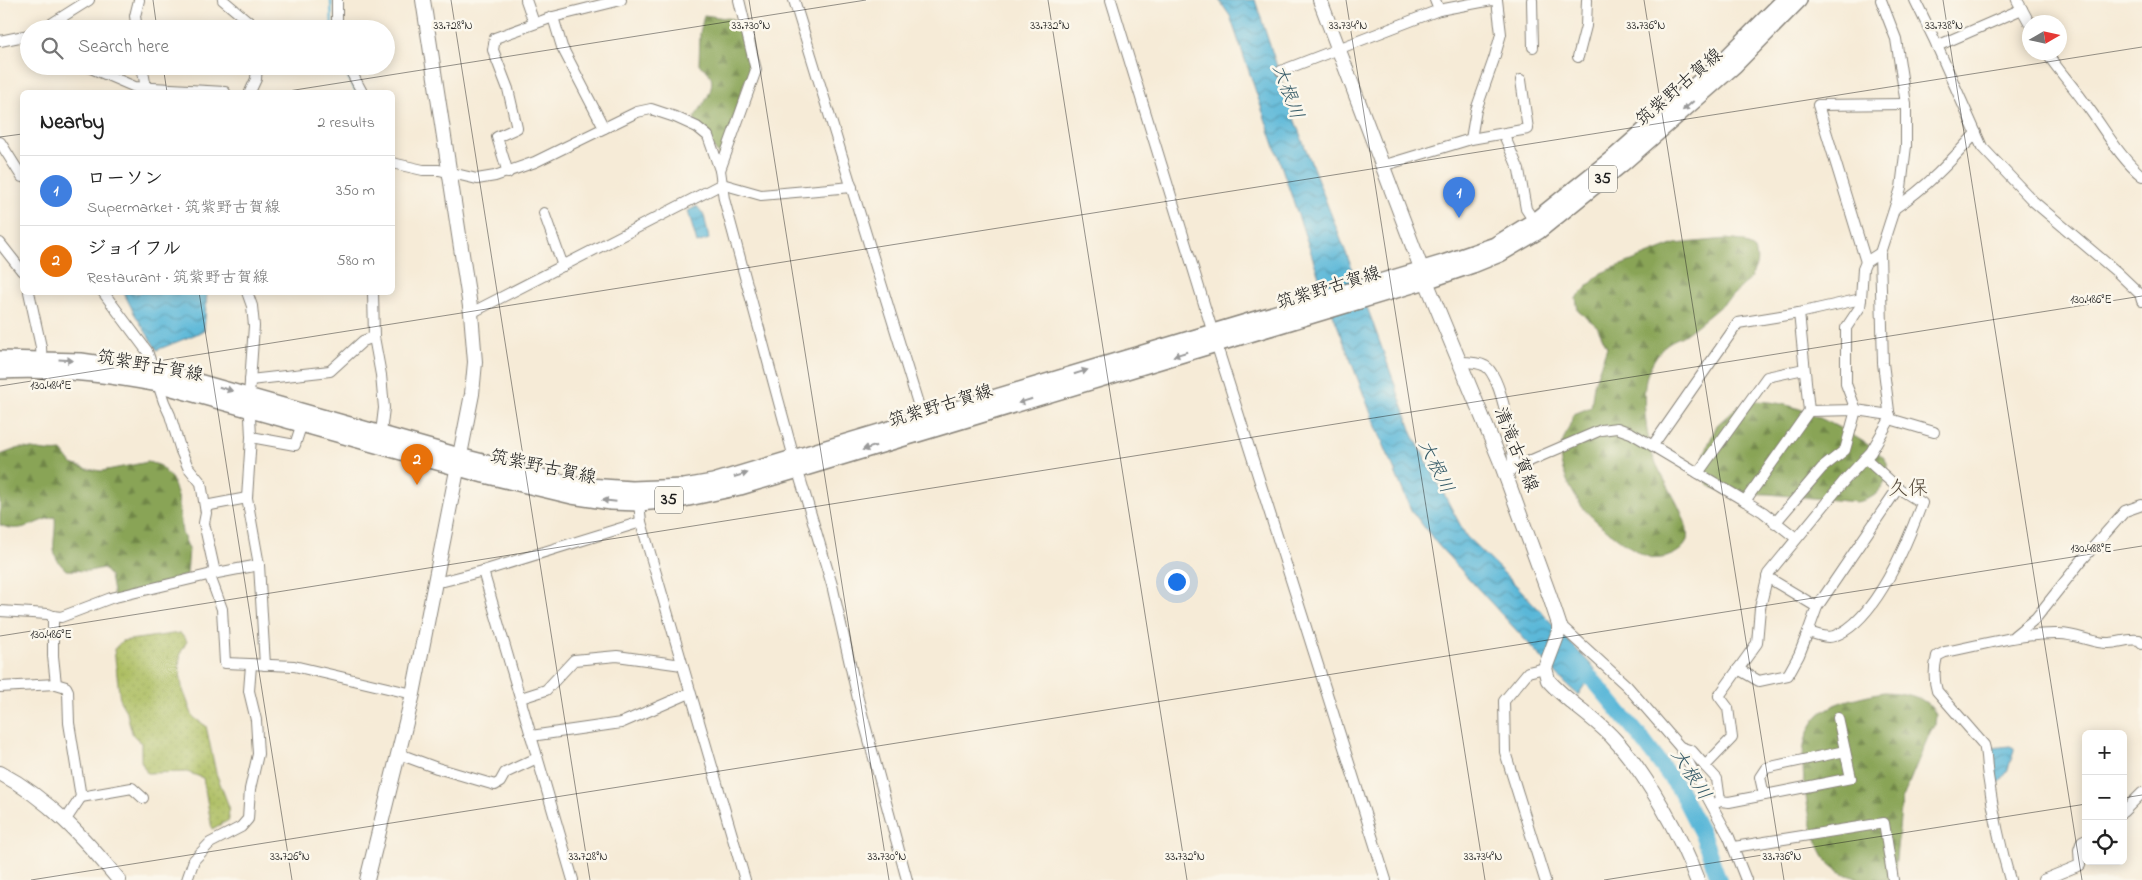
<!DOCTYPE html>
<meta charset="utf-8">
<style>
:root{--surface:#fff;--page:#f6f6f6;--text:#222;--muted:#767676;--line:#e0e0e0;--accent:#c8321e}
body{margin:0;font-family:"Indie Flower","Klee One",sans-serif;background:var(--page);color:var(--text)}
.controls{position:absolute;right:15px;bottom:15px;display:grid;overflow:hidden;border-radius:8px;box-shadow:0 2px 12px #0003}
.controls button{width:45px;height:45px;display:grid;place-items:center;padding:0;border:0;border-bottom:1px solid var(--line);background:var(--surface);color:var(--text);font:25px sans-serif}
.compass{position:absolute;left:2022px;top:15px;width:45px;height:45px;border-radius:50%;background:var(--surface);box-shadow:0 2px 12px #0003;rotate:81deg}
.you{position:absolute;left:1176px;top:581px;width:18px;height:18px;margin:-12px;border:4px solid #fff;border-radius:50%;background:#1a73e8;box-shadow:0 0 0 8px #1a73e833}
.badge{display:grid;place-items:center;width:32px;height:32px;border-radius:50%;background:var(--accent);color:#fff;font-size:16px;font-weight:700}
.pin{position:absolute;translate:-50% -41px;filter:drop-shadow(0 1px 2px #0008)}
.pin::after{content:'';position:absolute;top:26px;width:18px;height:15px;background:inherit;clip-path:polygon(0 0,100% 0,50% 100%)}
.list{margin:0;padding:0;list-style:none}
h2{display:flex;justify-content:space-between;align-items:center;height:65px;margin:0;padding:0 20px;font-size:21px}
h2 small{font-size:16px;font-weight:400;color:var(--muted)}
.list li{display:grid;grid-template-columns:32px 1fr auto;gap:15px;align-items:center;box-sizing:border-box;height:70px;padding:0 20px;border-top:1px solid var(--line)}
.list b{display:block;font-size:19px;white-space:nowrap}
.list p{margin:0;font-size:16px;white-space:nowrap;color:var(--muted)}
.list em{font-size:16px;font-style:normal;color:var(--muted)}
.icon{flex:none;width:28px;height:28px;fill:none;stroke:currentColor;stroke-width:2;stroke-linecap:round;stroke-linejoin:round}
.map{position:relative;flex:none;width:2142px;height:880px;overflow:hidden}
.search{position:absolute;background:var(--surface);box-shadow:0 2px 12px #0003;left:20px;top:20px;width:375px;height:55px;display:flex;align-items:center;gap:12px;box-sizing:border-box;padding:0 18px;border-radius:28px;color:var(--muted);font-size:19px}
.panel{position:absolute;background:var(--surface);box-shadow:0 2px 12px #0003;left:20px;top:90px;width:375px;height:205px;border-radius:8px}
.map>svg:first-child{display:block}
</style>
<div class="map">
<svg width="2142" height="880" viewBox="0 0 2142 880">
<defs>
<pattern id="grass-dots" width="8" height="8" patternUnits="userSpaceOnUse" patternTransform="scale(1.25)"><rect width="8" height="8" fill="#acbd61"/><path d="M2 2h.1M6 6h.1" fill="none" stroke="#93a254" stroke-width="1.8" stroke-linecap="round"/></pattern>
<pattern id="forest-firs" width="22" height="20" patternUnits="userSpaceOnUse" patternTransform="scale(1.25)"><rect width="22" height="20" fill="#89a457"/><path d="M5 1l3.5 6h-7zM16 11l3.5 6h-7z" fill="#6f8547"/></pattern>
<pattern id="water-waves" width="16" height="10" patternUnits="userSpaceOnUse" patternTransform="scale(1.25)"><rect width="16" height="10" fill="#5ab7d8"/><path d="M0 5q4-4 8 0t8 0" fill="none" stroke="#4a94ae"/></pattern>
</defs>
<rect width="100%" height="100%" fill="#fbf7ec"/>
<filter id="ink" filterUnits="userSpaceOnUse"><feTurbulence type="fractalNoise" baseFrequency=".02" numOctaves="2"/><feDisplacementMap in="SourceGraphic" scale="10" xChannelSelector="R" yChannelSelector="G"/><feConvolveMatrix kernelMatrix="1 2 1 2 8 2 1 2 1" color-interpolation-filters="sRGB"/></filter>
<filter id="wash" filterUnits="userSpaceOnUse"><feTurbulence type="fractalNoise" baseFrequency=".0096" numOctaves="4" result="noise"/><feDisplacementMap in="SourceGraphic" scale="20" xChannelSelector="R" yChannelSelector="G"/><feGaussianBlur stdDeviation="1.12" result="paint"/><feColorMatrix in="noise" values="0 0 0 0 0 0 0 0 0 0 0 0 0 0 0 0 0 1.4 0 .05"/><feComposite in="paint" operator="in"/></filter>
<g filter="url(#wash)">
<rect width="100%" height="100%" fill="#f6ebd7"/>
<path fill="url(#grass-dots)" stroke="#646c3e" d="M180,633L187,641L181,652L179,666L182,687L193,717L206,726L216,773L228,804L229,820L212,829L203,778L187,772L147,773L141,761V743L132,734L127,713L120,701L114,649L122,641Z"/>
<g fill="url(#forest-firs)" stroke="#52603a">
<path d="M704,15L733,19L747,52L751,70L744,83L723,155L719,156L694,118C702,106 718,87 709,73C707,70 702,67 699,65L700,33Z"/>
<path d="M1726,239L1743,241L1755,250C1758,260 1757,266 1752,275C1746,286 1696,327 1684,335C1679,338 1672,340 1667,344C1658,351 1649,367 1646,379C1642,396 1646,432 1651,450C1656,473 1696,523 1686,543C1681,553 1664,560 1653,558C1637,556 1594,521 1583,508C1573,494 1562,474 1560,457C1558,448 1571,424 1574,414L1591,407L1594,384L1607,347L1597,326L1578,311L1576,298L1601,273L1675,244Z"/>
<path d="M1752,401C1766,401 1780,403 1794,407C1811,412 1879,446 1886,461C1889,468 1887,478 1884,484C1877,496 1870,499 1857,502L1768,494L1723,493L1708,485L1705,470V452L1717,425L1738,406Z"/>
<path d="M19,448C34,448 47,453 62,451L72,464L87,469L102,471L148,462L159,465L172,479L178,496L182,533L189,549L187,575L114,598L110,576L103,568L89,571L66,570C46,552 57,541 55,517C35,520 23,535 0,525V455Z"/>
<path d="M1884,692C1903,693 1927,695 1936,715L1935,725L1931,730L1902,800L1895,868L1889,880C1865,880 1847,880 1829,863C1811,844 1802,783 1803,757C1803,742 1809,725 1819,715C1832,702 1866,695 1884,692Z"/>
</g>
<g fill="url(#water-waves)" stroke="#3b6a7a">
<path d="M1219,0H1255L1295,121L1370,315L1413,435L1466,536L1515,584L1595,669L1578,695L1561,679L1438,545L1411,510L1373,419L1322,285L1230,16Z"/>
<path d="M697,206L704,215L709,239L697,243L688,211Z"/>
<path d="M124,293H207L204,331L157,350L134,313Z"/>
<path d="M2010,746L2014,748V751L2007,772L1999,783H1995L1990,751L1992,748Z"/>
</g>
<g fill="none" stroke-linecap="round" stroke-linejoin="round">
<g stroke="#5ab7d8" stroke-width="2.5">
<path d="M331,0L332,29"/>
<path d="M342,66L356,92"/>
</g>
<path stroke="#5ab7d8" stroke-width="16" d="M1574,661L1593,680L1638,734L1679,789L1703,836L1719,880"/>
</g>
</g>
<g filter="url(#ink)">
<g fill="none" stroke-linecap="round" stroke-linejoin="round">
<g stroke="#89847a" stroke-width="12">
<g id="street">
<path d="M223,0L249,22L253,29"/>
<path d="M337,0V29"/>
<path d="M526,0L534,23"/>
<path d="M794,0L924,423"/>
<path d="M1111,0L1216,343L1386,880"/>
<path d="M1435,0L1439,10"/>
<path d="M1532,0L1533,47"/>
<path d="M1915,0L1934,39L1982,147L2033,201L2118,273L2140,294L2142,301"/>
<path d="M2017,0L2030,24"/>
<path d="M553,17L562,47L604,128"/>
<path d="M43,29L89,0"/>
<path d="M137,29L135,16L139,0"/>
<path d="M0,41L29,35"/>
<path d="M1937,46L2022,9"/>
<path d="M2046,52C2058,70 2072,85 2084,102C2103,126 2118,156 2142,176"/>
<path d="M1578,57L1586,26L1587,0"/>
<path d="M86,66L135,87L225,92"/>
<path d="M142,66L146,88"/>
<path d="M348,66L362,92"/>
<path d="M1281,71L1439,10L1492,0"/>
<path d="M250,92L256,79L257,66"/>
<path d="M1504,135L1519,170L1526,209L1534,221"/>
<path d="M1471,139L1528,129L1521,80"/>
<path d="M0,142L22,177"/>
<path d="M392,163L423,170H439L477,179L495,176L535,162L637,112L651,109L675,117L697,127L708,136L720,170L724,199L794,458L832,585L858,699L907,880"/>
<path d="M1382,166L1471,139L1476,110L1494,59L1501,34L1497,0"/>
<path d="M720,170L756,70L739,0"/>
<path d="M508,173L497,137L517,128L508,89L493,50L495,38L553,17L621,0"/>
<path d="M1895,208C1926,188 1951,161 1976,133"/>
<path d="M544,213L563,266"/>
<path d="M0,243L22,271"/>
<path d="M1866,262L1818,105L1906,104"/>
<path d="M29,292L41,347L42,365"/>
<path d="M103,292L147,351L164,402L170,415L181,451L188,467L201,483L206,513L204,523L214,568L211,579L222,609L225,663L294,666L413,694"/>
<path d="M247,292L252,306L254,326L249,396L251,437L247,498L259,565L265,665"/>
<path d="M373,292L374,337L381,375L384,408L381,433"/>
<path d="M471,313L722,184L761,195L852,187"/>
<path d="M1799,313L1809,411"/>
<path d="M1459,362C1467,362 1478,362 1485,366C1502,375 1514,450 1513,468"/>
<path d="M250,380L330,371L363,341L374,337"/>
<path d="M1890,419L1934,432"/>
<path d="M251,437L295,445L302,423"/>
<path d="M1653,445L1738,323L1799,313L1861,299L1863,269L1866,262L1880,253"/>
<path d="M1698,473L1767,377L1804,369"/>
<path d="M1506,475L1513,468L1601,430L1617,428L1631,433L1745,501L1809,411L1856,410L1890,415"/>
<path d="M1745,501L1763,512L1796,538"/>
<path d="M639,503L641,522L745,880"/>
<path d="M205,506L247,498"/>
<path d="M1775,523L1822,468L1845,450L1856,410L1846,384V328L1860,307L1861,299"/>
<path d="M483,571L573,880"/>
<path d="M1767,577L1817,607"/>
<path d="M434,581H444L483,571L641,522"/>
<path d="M0,611L48,614L53,616"/>
<path d="M1559,624L1627,686L1680,747L1729,837L1746,880"/>
<path d="M1808,632L1817,607L1898,488"/>
<path d="M2014,636L2036,618L2082,560L2125,511L2142,505"/>
<path d="M1738,669L1759,681L1788,675L1799,655L1808,632C1816,634 1826,639 1834,636C1875,622 1908,541 1922,503L1898,488L1865,458"/>
<path d="M0,687L56,684"/>
<path d="M521,698L546,690L574,660L617,656L682,665"/>
<path d="M531,736L621,723L690,693"/>
<path d="M1680,747L1692,751L1705,766"/>
<path d="M399,754L437,768L495,785L500,782L505,773L537,758"/>
<path d="M1764,795L1760,777L1766,768L1845,751"/>
<path d="M81,797L132,788L143,798"/>
<path d="M1720,801L1729,802L1851,778L1838,718"/>
<path d="M1712,805L1720,801L1717,779L1705,766L1732,738L1728,708L1719,696L1757,643L1760,608L1768,574L1844,481L1871,452L1890,419L1883,363L1880,253L1901,188L1906,146V104L1896,39L1881,0"/>
<path d="M2123,812L2142,793"/>
<path d="M65,821L81,797L69,723L68,691L66,687L56,684L53,656V616L61,617L111,598L212,574L259,565"/>
<path d="M1734,847L1884,823L1893,880"/>
<path d="M187,880L194,860L210,843L241,827L248,819L250,789L258,754L256,720L249,691L251,665"/>
<path d="M1545,880L1505,752L1504,701L1528,672L1545,668"/>
<path d="M2010,880C2000,846 1993,811 1988,776C1986,765 1987,755 1984,745L1937,691C1933,678 1934,668 1937,656L1945,652C1983,645 2020,633 2060,634C2076,634 2095,644 2109,643C2120,643 2128,638 2139,640L2142,643"/>
<path d="M2043,880L2080,865L2079,850L2082,841L2086,839"/>
</g>
</g>
<g stroke="#89847a" stroke-width="16">
<g id="secondary">
<path d="M1320,0L1426,281L1500,460L1550,597L1559,624V631L1545,668L1548,680C1567,702 1594,717 1614,739C1646,773 1681,836 1697,880"/>
<path d="M0,773C49,799 84,838 119,880"/>
<path d="M367,880L413,694L472,394L475,362L471,313L423,0"/>
</g>
</g>
<g stroke="#89847a" stroke-width="18">
<g id="primary">
<path d="M0,359L81,361L170,374L459,456L573,485L632,489L684,487L713,482L1443,263L1495,245L1534,221L1615,156L1726,58L1784,0"/>
<path d="M0,371C52,368 107,374 158,384L484,475L572,496L611,502L639,503L684,499L740,487L798,470L1426,281L1473,265L1500,254L1539,231L1622,164L1735,65L1799,0"/>
</g>
</g>
<use href="#street" stroke="#fff" stroke-width="10"/>
<use href="#secondary" stroke="#fff" stroke-width="14"/>
<use href="#primary" stroke="#fff" stroke-width="15"/>
</g>
<defs><path id="oneway-solid" d="M-6-.8H1V-3.2L6.5 0L1 3.2V.8H-6Z" transform="scale(1.25)"/></defs>
<g fill="#999">
<use href="#oneway-solid" transform="translate(1688 106) rotate(139)"/>
<use href="#oneway-solid" transform="translate(1180 354) rotate(163)"/>
<use href="#oneway-solid" transform="translate(66 360) rotate(4)"/>
<use href="#oneway-solid" transform="translate(1081 372) rotate(-17)"/>
<use href="#oneway-solid" transform="translate(226 389) rotate(17)"/>
<use href="#oneway-solid" transform="translate(1025 401) rotate(163)"/>
<use href="#oneway-solid" transform="translate(869 448) rotate(163)"/>
<use href="#oneway-solid" transform="translate(741 475) rotate(-16)"/>
<use href="#oneway-solid" transform="translate(609 501) rotate(-174)"/>
</g>
</g>
<path fill="none" stroke="#1c1c1c" stroke-width="1" stroke-opacity="0.45" d="M153,0L157,29M451,0L590,880M749,0L889,880M1048,0L1187,880M1346,0L1485,880M1644,0L1784,880M1943,0L2082,880M163,66L167,92M282,92L866,0M0,137L22,134M199,292L292,880M0,386L2142,47M0,636L2142,296M2123,798L2142,795M31,880L2142,546M1604,880L2086,804"/>
<g text-anchor="middle" dominant-baseline="central" stroke-width="5" stroke-linejoin="round" paint-order="stroke">
<g fill="#fbf7ec" stroke="#5f5e5a" stroke-width="1">
<rect x="1589" y="165.5" width="28" height="27" rx="4"/>
<rect x="655" y="486.5" width="28" height="27" rx="4"/>
</g>
<g font-size="16" font-weight="bold" fill="#1c1c1c">
<text x="1603" y="179">35</text>
<text x="669" y="500">35</text>
</g>
<g font-size="18" fill="#1c1c1c" stroke="#fbf7ec">
<text transform="translate(1680 88) rotate(-41)">筑紫野古賀線</text>
<text transform="translate(1329 289) rotate(-17)">筑紫野古賀線</text>
<text transform="translate(150 367) rotate(10)">筑紫野古賀線</text>
<text transform="translate(941 407) rotate(-17)">筑紫野古賀線</text>
<text transform="translate(1515 450) rotate(68)">清滝古賀線</text>
<text transform="translate(543 468) rotate(12)">筑紫野古賀線</text>
</g>
<g font-size="19" font-style="italic" fill="#355a67" stroke="#fbf7ec">
<text transform="translate(1287 92) rotate(70)">大根川</text>
<text transform="translate(1435 467) rotate(64)">大根川</text>
<text transform="translate(1690 775) rotate(57)">大根川</text>
</g>
<g font-size="20" fill="#564b3c" stroke="#fbf7ec">
<text x="1908" y="489">久保</text>
</g>
</g>
<g font-size="12" text-anchor="middle" fill="#1c1c1c" stroke="#fbf7ec" stroke-width="5" stroke-linejoin="round" paint-order="stroke">
<text x="453" y="29">33.728°N</text>
<text x="751" y="29">33.730°N</text>
<text x="1050" y="29">33.732°N</text>
<text x="1646" y="29">33.736°N</text>
<text x="1944" y="29">33.738°N</text>
<text x="1348" y="29">33.734°N</text>
<text x="2091" y="303">130.486°E</text>
<text x="51" y="389">130.484°E</text>
<text x="2091" y="552">130.488°E</text>
<text x="51" y="638">130.486°E</text>
<text x="290" y="860">33.726°N</text>
<text x="588" y="860">33.728°N</text>
<text x="887" y="860">33.730°N</text>
<text x="1185" y="860">33.732°N</text>
<text x="1483" y="860">33.734°N</text>
<text x="1782" y="860">33.736°N</text>
</g>
</svg>
<div class="controls">
<button>+</button>
<button>−</button>
<button><svg class="icon" aria-label="locate" viewBox="0 0 24 24"><circle cx="12" cy="12" r="6"/><path d="M12 2v4M12 18v4M2 12h4M18 12h4"/></svg></button>
</div>
<svg class="compass" viewBox="-18 -18 36 36"><path d="M0-13l5 13h-10z" fill="#e53935"/><path d="M0 13l5-13h-10z" fill="#767676"/></svg>
<div class="you"></div>
<div class="pin badge" style="left:1459px;top:218px;background:#3f7fe0">1</div>
<div class="pin badge" style="left:417px;top:485px;background:#e8710a">2</div>
<div class="search"><svg class="icon" aria-label="search" viewBox="0 0 24 24"><circle cx="10" cy="10" r="6"/><path d="M15 15l6 6"/></svg>Search here</div>
<section class="panel">
<h2>Nearby<small>2 results</small></h2>
<ul class="list">
<li><span class="badge" style="background:#3f7fe0">1</span><div><b>ローソン</b><p>Supermarket · 筑紫野古賀線</p></div><em>350 m</em></li>
<li><span class="badge" style="background:#e8710a">2</span><div><b>ジョイフル</b><p>Restaurant · 筑紫野古賀線</p></div><em>580 m</em></li>
</ul>
</section>
</div>
